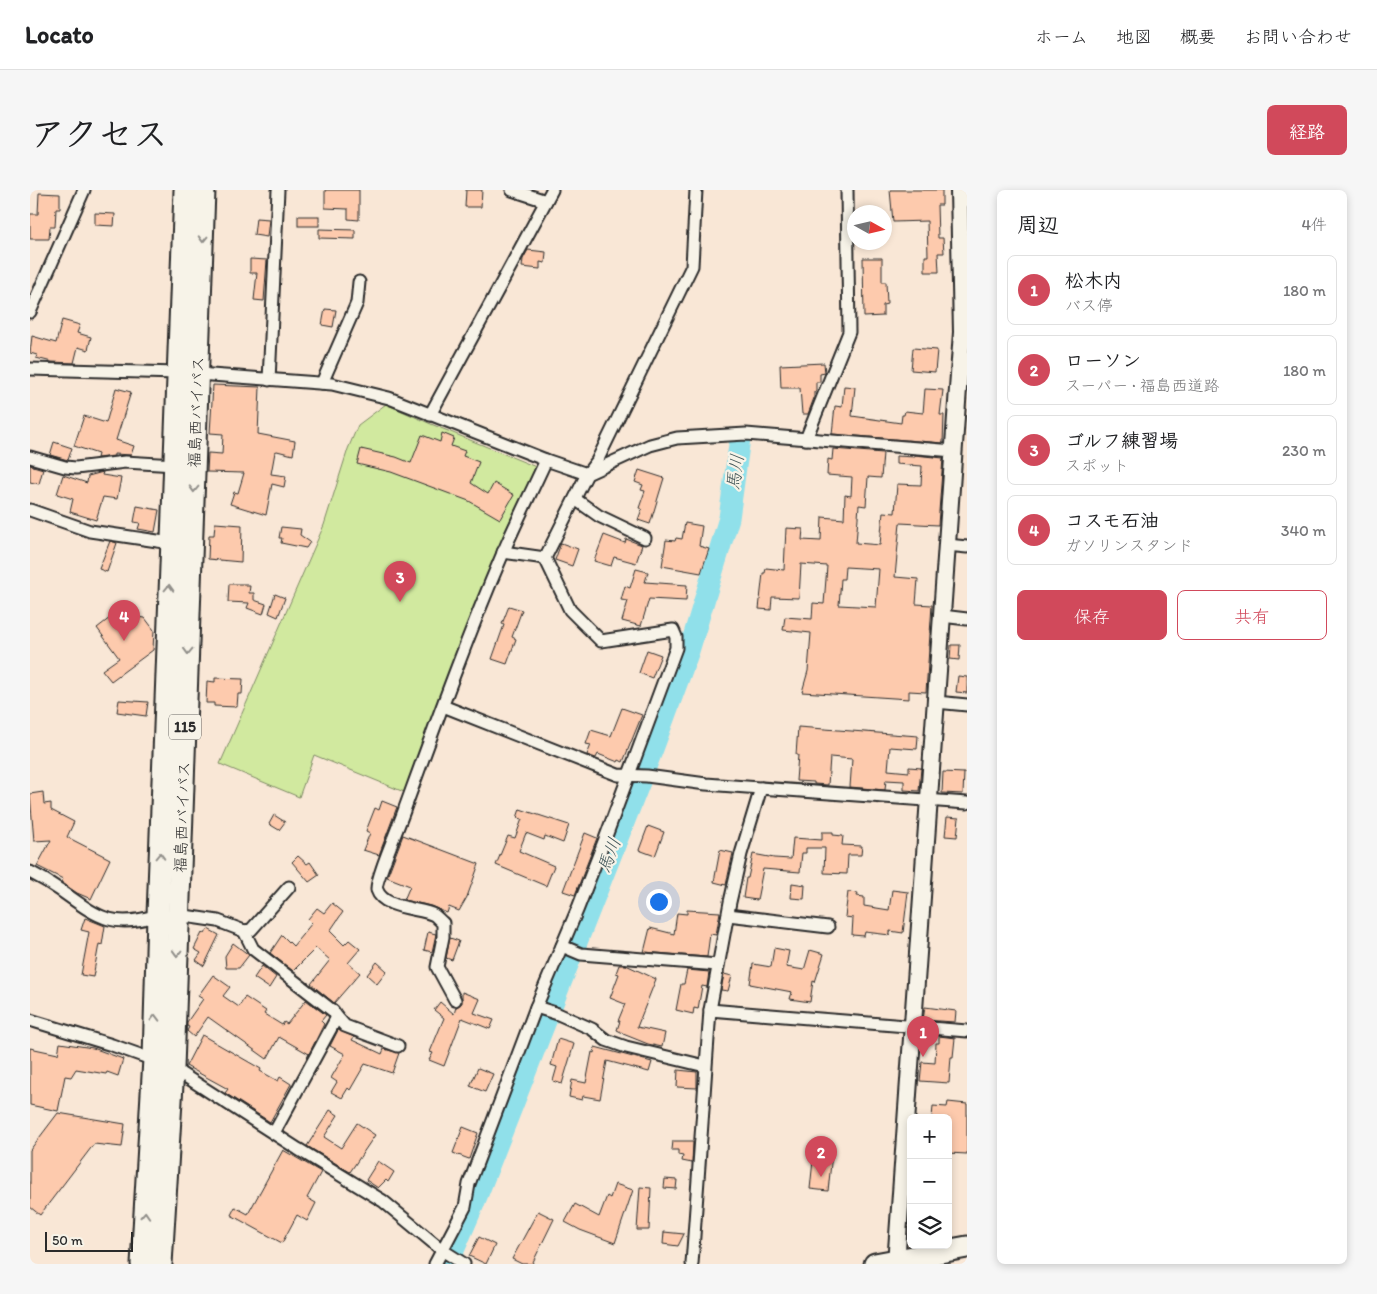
<!DOCTYPE html>
<html lang="ja">
<meta charset="utf-8">
<style>
:root{--surface:#fff;--page:#f6f6f6;--text:#202124;--muted:#757577;--line:#e0e0e0;--accent:#d1495b}
body{margin:0;font-family:Itim,"Klee One",sans-serif;background:var(--page);color:var(--text)}
.controls{position:absolute;right:15px;bottom:15px;display:grid;overflow:hidden;border-radius:8px;box-shadow:0 2px 8px #0003}
.controls button{width:45px;height:45px;display:grid;place-items:center;padding:0;border:0;border-bottom:1px solid var(--line);background:var(--surface);color:var(--text);font:25px sans-serif}
.compass{position:absolute;left:817px;top:15px;width:45px;height:45px;border-radius:50%;background:var(--surface);box-shadow:0 2px 8px #0003;rotate:98deg}
.scale{position:absolute;left:15px;bottom:12px;width:88px;box-sizing:border-box;padding-left:5px;border:2px solid #2b2b2b;border-top:0;font-size:14px;line-height:18px;white-space:nowrap;color:#2b2b2b;-webkit-text-stroke:4px #f7f3e8;paint-order:stroke}
.you{position:absolute;left:628px;top:711px;width:18px;height:18px;margin:-12px;border:4px solid #fff;border-radius:50%;background:#1a73e8;box-shadow:0 0 0 8px #1a73e833}
.badge{display:grid;place-items:center;width:32px;height:32px;border-radius:50%;background:var(--accent);color:#fff;font-size:16px;font-weight:700}
.pin{position:absolute;translate:-50% -41px;filter:drop-shadow(0 1px 2px #0008)}
.pin::after{content:'';position:absolute;top:26px;width:18px;height:15px;background:inherit;clip-path:polygon(0 0,100% 0,50% 100%)}
.list{margin:0;padding:0;list-style:none}
h2{display:flex;justify-content:space-between;align-items:center;height:65px;margin:0;padding:0 20px;font-size:21px}
h2 small{font-size:16px;font-weight:400;color:var(--muted)}
.list li{display:grid;grid-template-columns:32px 1fr auto;gap:15px;align-items:center;box-sizing:border-box;height:70px;margin:0 10px 10px;padding:0 10px;border:1px solid var(--line);border-radius:8px}
.list b{display:block;font-size:19px;white-space:nowrap}
.list p{margin:0;font-size:16px;white-space:nowrap;color:var(--muted)}
.list em{font-size:16px;font-style:normal;color:var(--muted)}
.actions{display:flex;gap:10px;padding:15px 20px}
.actions a{flex:1;padding:11px 0;border:1px solid var(--accent);border-radius:8px;text-align:center;font-size:18px;color:var(--accent)}
.actions .main{background:var(--accent);color:#fff}
.icon{flex:none;width:28px;height:28px;fill:none;stroke:currentColor;stroke-width:2;stroke-linecap:round;stroke-linejoin:round}
.map{position:relative;flex:none;width:937px;height:1074px;overflow:hidden;border-radius:8px}
header{display:flex;align-items:center;gap:30px;box-sizing:border-box;height:70px;padding:0 25px;background:var(--surface);border-bottom:1px solid var(--line)}
header strong{font-size:24px}
nav{display:flex;gap:28px;margin-inline-start:auto;font-size:18px}
.intro{display:flex;align-items:center;justify-content:space-between;box-sizing:border-box;height:120px;padding:0 30px}
h1{margin:0;font-size:35px}
.button{padding:12px 22px;border-radius:8px;background:var(--accent);color:#fff;font-size:18px;font-weight:700}
main{display:flex;gap:30px;padding:0 30px}
aside{flex:1;background:var(--surface);border-radius:8px;box-shadow:0 2px 8px #0003}
.map>svg:first-child{display:block}
</style>
<header>
<strong>Locato</strong>
<nav><a>ホーム</a><a>地図</a><a>概要</a><a>お問い合わせ</a></nav>
</header>
<div class="intro"><h1>アクセス</h1><a class="button">経路</a></div>
<main>
<div class="map">
<svg width="937" height="1074" viewBox="0 0 937 1074">
<rect width="100%" height="100%" fill="#f9e7d6"/>
<filter id="ink" filterUnits="userSpaceOnUse"><feTurbulence type="fractalNoise" baseFrequency=".02" numOctaves="2"/><feDisplacementMap in="SourceGraphic" scale="10" xChannelSelector="R" yChannelSelector="G"/><feConvolveMatrix kernelMatrix="1 2 1 2 8 2 1 2 1" color-interpolation-filters="sRGB"/></filter>
<g filter="url(#ink)">
<path fill="#d1e99f" stroke="#7e8a65" d="M356,214L401,234L506,277L475,341L374,602L284,565L269,607L190,574L294,335L318,259L328,235Z"/>
<g fill="none" stroke-linecap="round" stroke-linejoin="round">
<path stroke="#90e0ea" stroke-width="21" d="M418,1074L444,1014L623,559L659,461L699,328L710,248"/>
</g>
<g fill="#fdcaad" stroke="#2b2b2b" fill-rule="evenodd">
<path d="M295,0H329V30L318,29V19L295,18Z"/>
<path d="M436,0H452L451,17H435Z"/>
<path d="M860,0H912V15H907L908,48H913L914,63H908L909,82H895V66H898L897,31L863,32Z"/>
<path d="M9,3L30,4V19H26L25,37H20L19,49H0V24H8Z"/>
<path d="M65,23L85,24L84,36L65,35Z"/>
<rect x="268" y="26" width="21" height="10"/>
<path d="M226,28L239,29L237,47L224,45Z"/>
<path d="M289,39L325,40V49L289,48Z"/>
<path d="M498,60L516,62L515,73L510,72V79L492,77L493,69Z"/>
<path d="M833,68H852V92H856L857,114L853,115V126L834,127Z"/>
<path d="M220,69L237,70L234,111L224,110L227,83H220Z"/>
<path d="M295,119L306,120L303,137L292,135Z"/>
<path d="M32,130L50,135L47,143L61,147L58,160L48,157L44,173L22,172L6,168L7,165L0,163L2,146L26,153Z"/>
<path d="M883,158L907,160L905,182L881,180Z"/>
<path d="M794,173L795,183L790,184V192H786V202H784V208L778,224H772L770,198H751L750,175Z"/>
<path d="M183,195L230,197L228,244L265,251L263,265L247,261L245,262L241,284L256,286L254,297L242,294L236,325L200,314L204,302L208,303L214,283L177,282L178,263L192,264L193,244L180,243Z"/>
<path d="M814,196L825,197L822,226L871,233L872,225H874L875,221L893,223L895,199L913,200L910,225H914L913,253L802,244L805,216L812,217Z"/>
<path d="M86,198L101,202L86,250L104,256L101,265L84,264V266L67,268L68,264L44,256L54,226L76,233Z"/>
<path d="M412,243L424,248L421,256L435,261L433,266L449,272L441,293L458,304L464,293L484,305L470,329L439,311L361,282L327,274L331,259L366,267L381,273L392,245L410,252Z"/>
<path d="M24,252L42,258L38,270L20,265Z"/>
<path d="M803,259L853,263L851,288L838,287L836,316L829,315L826,353L850,355L853,322L865,323L867,294L891,295L892,276L866,274V266L885,267V265L913,268L908,335L870,333L865,387L888,389L886,414L902,415L896,502L879,501V509L772,502L778,481L781,443L753,440L755,427L782,429L783,413L794,414L797,376L771,374L769,408L742,407L741,420L729,419L733,383H735L736,378L754,380L756,338L773,339L772,350L791,351L792,327L814,329L815,305L821,306L822,287L797,285L798,269L802,270ZM815,377L849,379L846,417L809,415L811,389H814Z"/>
<path d="M0,275L13,279L9,294L0,292Z"/>
<path d="M609,280L634,288L620,334L608,330L612,319L609,318L615,301L611,300L613,295L605,292Z"/>
<path d="M73,282L72,285L91,288L87,309L73,307L66,330L40,322L43,309L27,304L33,285L57,293L58,286Z"/>
<path d="M107,316L129,320L125,342L108,339L110,333L104,332Z"/>
<path d="M185,333L212,335L211,372L178,369L179,345H184Z"/>
<path d="M655,333L672,336L669,356L679,359L671,383L632,376L636,350L645,351L646,348L652,349Z"/>
<path d="M251,337L271,339L270,345L280,352L276,358L251,353L252,348H249Z"/>
<path d="M574,345L595,353L596,349L612,355L606,373L584,367L581,376L564,371Z"/>
<path d="M80,351L87,353L77,382L69,379Z"/>
<path d="M531,353L548,359L542,376L525,370Z"/>
<path d="M606,379L618,382L615,392L657,395L656,411L619,409L611,436L592,431L598,411L591,410L595,396L600,398Z"/>
<path d="M199,394H216V396H220L219,403H224V410L236,414L233,424L217,418L219,413L198,412Z"/>
<path d="M245,404L255,408L248,427L239,423Z"/>
<path d="M479,416L492,420L482,447L486,449L477,474L462,469L474,435L472,434Z"/>
<path d="M85,424L115,428L124,440L123,460L81,491L72,480L89,468L67,438Z"/>
<path d="M921,455H930L929,470L920,469Z"/>
<path d="M617,460L631,465L622,488L609,483Z"/>
<path d="M928,486L937,487V503L926,502Z"/>
<path d="M185,488L213,489L212,504H208L207,517L184,516V513H176L177,491L185,492Z"/>
<path d="M89,510L118,512L116,526L87,522Z"/>
<path d="M592,518L612,525L593,572L589,570L588,572L568,564L566,568L557,565L561,555L556,554L561,540L581,546Z"/>
<path d="M768,537L888,546L887,559L860,557L858,580L879,582V577L891,578L889,601L874,600V591L856,590L855,600L820,597L822,569L800,567L798,595L784,594V592L766,591L768,565H766Z"/>
<path d="M913,582L934,583L933,604L912,603Z"/>
<path d="M13,602L14,614L21,613V620L44,632L37,647L80,669L61,709L47,703L31,692L33,689L7,676L21,650L4,651L0,604Z"/>
<path d="M352,611L367,617L349,665L333,660L340,643L336,641L345,618L349,620Z"/>
<path d="M490,619L539,635L533,653L515,646L514,650L496,643L489,661L524,676L516,696L466,675L478,646L485,648L492,629L487,628Z"/>
<path d="M244,625L255,632L249,640L239,634Z"/>
<path d="M917,627L929,628L927,647L915,646Z"/>
<path d="M618,636L634,642L625,666L609,660Z"/>
<path d="M792,642H803V645L813,646L812,655L832,656L831,665H818L817,684L794,683L795,658H776V663H772L770,682L733,679L727,710L713,708L716,688H718L723,664L744,668L761,669L763,648L792,650Z"/>
<path d="M555,643L567,648L545,705L533,701Z"/>
<path d="M373,645L449,674L437,707L429,721L419,717L417,723L401,716L374,710L380,696L357,687Z"/>
<path d="M690,660L703,663L696,695L684,692Z"/>
<path d="M268,666L277,674L280,672L289,685L279,692L262,672Z"/>
<path d="M762,693L775,695L774,709L761,708Z"/>
<path d="M862,700L878,702L873,743L860,741V745L835,742L834,746L822,745L823,728L815,727L818,702L828,703L827,706L834,707V716L859,720Z"/>
<path d="M302,713L313,722L300,741L314,755L319,750L330,759L318,773L330,783L304,813L281,794L300,770L286,758L263,781L240,763L252,745L263,756L282,733L278,729L287,718L294,723Z"/>
<path d="M657,720L690,722L686,745L680,744L677,767L614,762L620,738L644,744L647,723L657,724Z"/>
<path d="M55,728L75,736L72,755L69,754L63,787L51,785L59,742L51,740Z"/>
<path d="M178,739L189,745L174,776L166,770L171,763L164,759L172,743L175,744Z"/>
<path d="M398,742L406,744L402,762L394,760Z"/>
<path d="M420,748L429,751L422,770L416,768Z"/>
<path d="M203,753L219,765L209,778H196L195,766Z"/>
<path d="M744,758L759,761L756,777L774,780L780,760L794,764L785,792L783,791L780,812L760,809L762,802L720,794L723,774L741,777Z"/>
<path d="M347,772L357,781L347,794L337,785Z"/>
<path d="M589,775H596L626,789L607,837L635,843L632,857L618,854L593,844V843L587,840L590,831H588L595,814L580,808L589,784L586,783Z"/>
<path d="M232,776L246,787L239,798L224,788Z"/>
<path d="M657,780L679,782L677,797L672,796L668,819L664,818L663,824L646,820L651,794H654Z"/>
<path d="M694,784L702,786L698,801L691,800Z"/>
<path d="M183,785L200,797L193,806L209,817L215,807L236,821L234,824L252,835L254,832L257,834L276,810L296,825L291,831L294,834L279,864L249,847L237,869L178,827L164,847L157,841L159,837L157,836V832L173,809L168,806Z"/>
<path d="M432,802L450,809L444,823L464,830L460,839L432,828L414,876L399,870L403,863L400,862L414,828L404,820L410,812L424,824L426,817L432,813Z"/>
<path d="M895,817L926,821L925,832L893,830Z"/>
<path d="M308,840L324,847L322,850L352,864L354,859L369,863L362,883L335,874L320,900L318,898L312,908L301,902L307,892L301,888L315,864L300,856Z"/>
<path d="M172,845L231,879L230,881L248,891L250,887L261,894L240,932L195,903L198,899L156,876Z"/>
<path d="M909,846L925,848L923,867H921L919,893L890,891L892,872L905,873L906,853H909Z"/>
<path d="M528,849L544,854L532,894L523,891L527,877L521,875Z"/>
<path d="M30,853L63,858L93,869L88,886L77,882L76,884L46,879L41,887L35,886L28,921L0,915V858L28,864Z"/>
<path d="M565,857L622,872L619,882L577,871L570,909L553,906L552,910L539,907L542,890L556,893L562,862L564,863Z"/>
<path d="M448,878L463,884L455,902L440,896Z"/>
<path d="M648,880L667,882V898L647,897Z"/>
<path d="M918,912L937,914V964L918,963V928H902L903,916L917,917Z"/>
<path d="M300,920L308,925L294,947L311,958L327,933L345,945L320,982L277,956Z"/>
<path d="M28,923L95,934L92,957L64,954L10,1025L0,1017V960Z"/>
<path d="M433,937L448,943L439,969L423,963Z"/>
<path d="M643,951H663L662,973L652,971L653,966L648,965V960H642Z"/>
<path d="M253,960L291,982L277,1008L286,1013L277,1031L267,1025L252,1053L201,1025L205,1017L218,1024Z"/>
<path d="M784,961L802,964L798,1001L780,999Z"/>
<path d="M348,971L364,982L358,992L356,990L348,998L336,990Z"/>
<path d="M635,989L647,990L646,999L634,998Z"/>
<path d="M585,994L603,1000L585,1053L550,1040L535,1032L545,1014L569,1027L577,1006L580,1008Z"/>
<path d="M610,997L621,998L619,1040H607Z"/>
<path d="M508,1021L524,1029L502,1074H492L482,1069Z"/>
<path d="M634,1042L654,1044L648,1056L633,1054Z"/>
<path d="M449,1047L465,1055L456,1074L439,1066Z"/>
</g>
<g fill="none" stroke-linecap="round" stroke-linejoin="round">
<g stroke="#2b2b2b" stroke-width="15">
<g id="street">
<path d="M482,0L516,11"/>
<path d="M0,122L54,0"/>
<path d="M0,179L148,183"/>
<path d="M168,184L302,194L359,208L516,270L557,284L567,271L662,76L666,0"/>
<path d="M239,190L248,0"/>
<path d="M292,193L327,113L329,92"/>
<path d="M400,225L522,0"/>
<path d="M776,249L819,142L817,0"/>
<path d="M0,267L35,277L46,278L95,272L145,275"/>
<path d="M545,309L569,326L615,348"/>
<path d="M0,320L60,341L141,353"/>
<path d="M917,355L937,357"/>
<path d="M473,362L515,368"/>
<path d="M912,426L937,429"/>
<path d="M906,512L937,515"/>
<path d="M413,516L588,585L617,586L676,594L937,613"/>
<path d="M0,682C10,687 20,693 30,700C67,726 81,740 128,725"/>
<path d="M148,725L188,731L214,741L221,740L259,697"/>
<path d="M698,725L798,737"/>
<path d="M214,741L223,759L303,821L307,827"/>
<path d="M532,756L551,764L688,775"/>
<path d="M425,810L407,777L413,747V733C410,731 407,727 404,725C391,718 353,719 347,700C344,693 371,631 375,618C406,533 437,447 473,363C486,332 502,301 516,270"/>
<path d="M506,817L528,824L562,839L576,850L596,857L675,876"/>
<path d="M680,820L937,841"/>
<path d="M0,830L82,855L127,871"/>
<path d="M141,877L268,959L353,1011L412,1060L434,1074"/>
<path d="M244,943L307,827L315,836L368,856"/>
<path d="M405,1074L435,1017L439,994L506,817L548,718L575,649L646,458V447L643,440L571,451L540,420L515,368L557,284L620,255L647,248L716,244L924,261"/>
<path d="M662,1074L680,820L700,712L711,664L731,598"/>
</g>
</g>
<g stroke="#2b2b2b" stroke-width="20">
<path id="secondary" d="M866,1074L932,142L929,0"/>
</g>
<g stroke="#2b2b2b" stroke-width="25">
<g id="highway">
<path d="M112,1074L124,869L128,725L155,0"/>
<path d="M131,1074L143,878L174,0"/>
<path d="M845,1074L937,1057"/>
</g>
</g>
<use href="#street" stroke="#f7f3e8" stroke-width="11"/>
<use href="#secondary" stroke="#f7f3e8" stroke-width="16"/>
<use href="#highway" stroke="#f7f3e8" stroke-width="21"/>
</g>
<defs><path id="oneway-chevron" d="M-2-3.5L2.5 0L-2 3.5" fill="none" stroke-width="1.6" stroke-linecap="round" stroke-linejoin="round" transform="scale(1.25)"/></defs>
<g stroke="#918f8a">
<use href="#oneway-chevron" transform="translate(173 49) rotate(92)"/>
<use href="#oneway-chevron" transform="translate(164 299) rotate(92)"/>
<use href="#oneway-chevron" transform="translate(139 398) rotate(-88)"/>
<use href="#oneway-chevron" transform="translate(158 461) rotate(92)"/>
<use href="#oneway-chevron" transform="translate(130 666) rotate(-88)"/>
<use href="#oneway-chevron" transform="translate(147 763) rotate(92)"/>
<use href="#oneway-chevron" transform="translate(125 828) rotate(-89)"/>
<use href="#oneway-chevron" transform="translate(115 1025) rotate(-87)"/>
</g>
</g>
<g text-anchor="middle" dominant-baseline="central" stroke-width="4.5" stroke-linejoin="round" paint-order="stroke">
<rect fill="#f7f3e8" stroke="#686764" stroke-width="1" x="139" y="524.5" width="32" height="25" rx="4"/>
<g font-size="15" font-weight="bold" fill="#2b2b2b">
<text x="155" y="537">115</text>
</g>
<g font-size="16" fill="#2b2b2b" stroke="#f7f3e8">
<text transform="translate(166 222) rotate(-88)">福島西バイパス</text>
<text transform="translate(152 627) rotate(-88)">福島西バイパス</text>
</g>
<g font-size="18" font-style="italic" fill="#44585b" stroke="#f7f3e8">
<text transform="translate(705 282) rotate(-82)">馬川</text>
<text transform="translate(579 665) rotate(-69)">馬川</text>
</g>
</g>
</svg>
<div class="controls">
<button>+</button>
<button>−</button>
<button><svg class="icon" aria-label="layers" viewBox="0 0 24 24"><path d="M12 4l9 5-9 5-9-5zM3 14l9 5 9-5"/></svg></button>
</div>
<svg class="compass" viewBox="-18 -18 36 36"><path d="M0-13l5 13h-10z" fill="#e53935"/><path d="M0 13l5-13h-10z" fill="#757577"/></svg>
<div class="scale">50 m</div>
<div class="you"></div>
<div class="pin badge" style="left:893px;top:867px">1</div>
<div class="pin badge" style="left:791px;top:987px">2</div>
<div class="pin badge" style="left:370px;top:412px">3</div>
<div class="pin badge" style="left:94px;top:451px">4</div>
</div>
<aside>
<h2>周辺<small>4件</small></h2>
<ul class="list">
<li><span class="badge">1</span><div><b>松木内</b><p>バス停</p></div><em>180 m</em></li>
<li><span class="badge">2</span><div><b>ローソン</b><p>スーパー · 福島西道路</p></div><em>180 m</em></li>
<li><span class="badge">3</span><div><b>ゴルフ練習場</b><p>スポット</p></div><em>230 m</em></li>
<li><span class="badge">4</span><div><b>コスモ石油</b><p>ガソリンスタンド</p></div><em>340 m</em></li>
</ul>
<div class="actions"><a class="main">保存</a><a>共有</a></div>
</aside>
</main>
